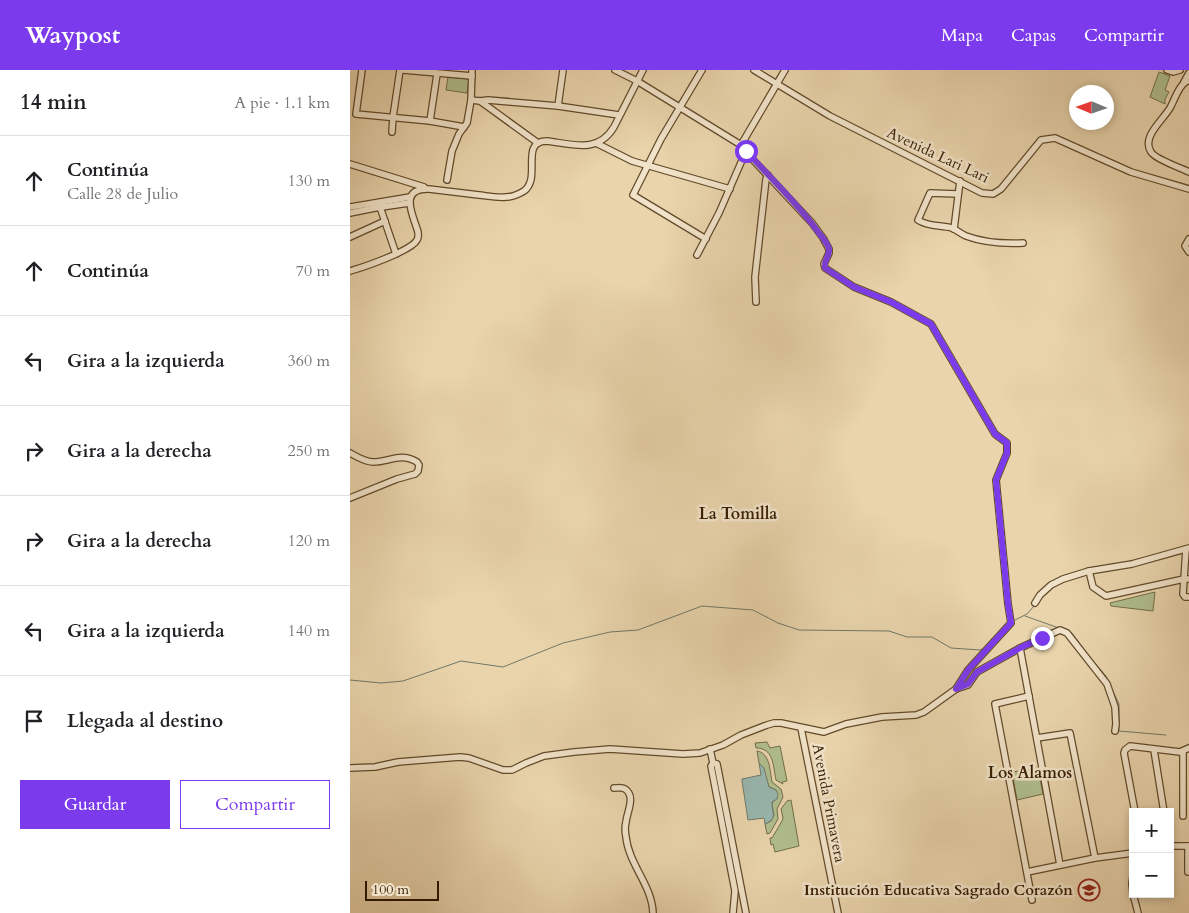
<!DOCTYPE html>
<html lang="es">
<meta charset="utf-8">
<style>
:root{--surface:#fff;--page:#f2f2f2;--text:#202124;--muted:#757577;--line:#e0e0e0;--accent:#7c3aed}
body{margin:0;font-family:Cardo,serif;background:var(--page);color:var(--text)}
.controls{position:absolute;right:15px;bottom:15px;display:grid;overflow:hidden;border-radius:0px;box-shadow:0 2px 8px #0003}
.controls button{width:45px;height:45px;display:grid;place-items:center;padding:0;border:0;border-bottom:1px solid var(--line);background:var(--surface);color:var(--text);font:25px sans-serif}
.compass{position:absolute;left:719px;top:15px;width:45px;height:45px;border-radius:50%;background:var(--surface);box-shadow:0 2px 8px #0003;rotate:272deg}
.scale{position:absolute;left:15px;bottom:12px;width:74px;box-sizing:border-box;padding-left:5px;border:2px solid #351c00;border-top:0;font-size:14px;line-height:18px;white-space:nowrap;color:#351c00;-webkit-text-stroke:4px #f1e3c9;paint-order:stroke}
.stop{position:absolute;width:15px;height:15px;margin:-11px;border:4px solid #7c3aed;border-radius:50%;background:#fff}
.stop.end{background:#7c3aed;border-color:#fff;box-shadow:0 1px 5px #0008}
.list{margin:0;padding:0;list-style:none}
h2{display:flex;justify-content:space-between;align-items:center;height:65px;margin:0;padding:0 20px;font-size:21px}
h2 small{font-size:16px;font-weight:400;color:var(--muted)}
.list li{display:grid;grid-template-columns:32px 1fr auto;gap:15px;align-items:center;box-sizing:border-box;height:90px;padding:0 20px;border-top:1px solid var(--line)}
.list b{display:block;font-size:19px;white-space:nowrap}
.list p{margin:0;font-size:16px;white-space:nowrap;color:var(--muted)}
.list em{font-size:16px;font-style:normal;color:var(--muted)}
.actions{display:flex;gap:10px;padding:15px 20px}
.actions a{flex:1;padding:11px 0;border:1px solid var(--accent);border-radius:0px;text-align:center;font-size:18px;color:var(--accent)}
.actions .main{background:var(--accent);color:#fff}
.icon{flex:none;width:28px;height:28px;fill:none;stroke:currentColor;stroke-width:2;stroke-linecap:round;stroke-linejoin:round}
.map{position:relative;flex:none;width:839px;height:843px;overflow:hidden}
header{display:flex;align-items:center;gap:30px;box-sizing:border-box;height:70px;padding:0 25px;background:var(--accent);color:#fff}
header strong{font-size:24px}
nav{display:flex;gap:28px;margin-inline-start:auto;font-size:18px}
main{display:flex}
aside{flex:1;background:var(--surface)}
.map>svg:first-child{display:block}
</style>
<header>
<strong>Waypost</strong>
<nav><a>Mapa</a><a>Capas</a><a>Compartir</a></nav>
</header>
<main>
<aside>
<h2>14 min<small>A pie · 1.1 km</small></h2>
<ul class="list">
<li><svg class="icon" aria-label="ahead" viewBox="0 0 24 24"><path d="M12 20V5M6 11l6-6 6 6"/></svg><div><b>Continúa</b><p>Calle 28 de Julio</p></div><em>130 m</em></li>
<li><svg class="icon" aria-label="ahead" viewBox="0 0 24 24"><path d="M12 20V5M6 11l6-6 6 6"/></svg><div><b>Continúa</b></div><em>70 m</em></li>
<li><svg class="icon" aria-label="left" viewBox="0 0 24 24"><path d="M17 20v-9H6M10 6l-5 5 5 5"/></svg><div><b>Gira a la izquierda</b></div><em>360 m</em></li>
<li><svg class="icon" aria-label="right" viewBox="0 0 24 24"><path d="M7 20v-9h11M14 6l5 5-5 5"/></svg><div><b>Gira a la derecha</b></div><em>250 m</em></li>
<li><svg class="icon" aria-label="right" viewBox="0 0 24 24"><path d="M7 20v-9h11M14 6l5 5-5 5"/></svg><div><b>Gira a la derecha</b></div><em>120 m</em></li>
<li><svg class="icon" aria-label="left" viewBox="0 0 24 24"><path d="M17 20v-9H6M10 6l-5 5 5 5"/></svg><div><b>Gira a la izquierda</b></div><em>140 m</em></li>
<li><svg class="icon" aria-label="arrive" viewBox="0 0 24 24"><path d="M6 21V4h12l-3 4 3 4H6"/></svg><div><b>Llegada al destino</b></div></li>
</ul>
<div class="actions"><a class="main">Guardar</a><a>Compartir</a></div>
</aside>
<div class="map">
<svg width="839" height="843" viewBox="0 0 839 843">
<rect width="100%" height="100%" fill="#e9d4ac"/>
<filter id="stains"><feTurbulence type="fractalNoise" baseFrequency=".004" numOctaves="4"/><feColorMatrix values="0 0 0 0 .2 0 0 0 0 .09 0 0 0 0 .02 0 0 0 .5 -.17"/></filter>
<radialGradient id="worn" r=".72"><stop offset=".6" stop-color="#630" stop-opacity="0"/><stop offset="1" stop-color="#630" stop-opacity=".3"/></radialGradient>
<g fill="#b0be8e" stroke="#726d47">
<path d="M809,2L820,6L815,20L819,22L815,29V34L800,27Z"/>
<path d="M98,7L119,9L117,23L96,20Z"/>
<path d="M805,522L803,541L761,536L760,533Z"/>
<path d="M417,672L420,678L430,676L437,711L432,712L433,714L426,710C423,696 424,678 406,678L405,673Z"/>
<path d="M407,681C420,683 420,701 422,712L431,719L433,727L427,739L428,749L420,763L417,764L415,754L421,751L424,745L422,735L426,720L419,717L412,696L409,693Z"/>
<path d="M688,698L693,724L667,730L662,702Z"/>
<path d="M441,730L449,776L425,782L423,774L421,775L420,768H422L432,751L433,748L431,739L437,731Z"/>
</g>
<path fill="#98b7af" stroke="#707969" d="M409,693L414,698L419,717L426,720L428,724L427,729L422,732C422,744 428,748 415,754L414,748L398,750L392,711V709L411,705Z"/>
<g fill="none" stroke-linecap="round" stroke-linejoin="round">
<g stroke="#707969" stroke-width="1">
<path d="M780,491L788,489"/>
<path d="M675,546L709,558"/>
<path d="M663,551L677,544L684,536"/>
<path d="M719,562L722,563L739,586"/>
<path d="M743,591L756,606L759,612"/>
<path d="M0,610L31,613L53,611L111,591L153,597L213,573L260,562L288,560L352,536L403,540L428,553L449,560L539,561L557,567H582L601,578L630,580L635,578"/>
<path d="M760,615L769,634V661L816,665"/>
</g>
<g stroke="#624a2b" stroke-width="8">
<g id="minor">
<path d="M12,0L6,44L80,51L114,57"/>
<path d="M53,0L122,6"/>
<path d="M265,0L287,11L391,75L393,79L462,153L473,168L479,179V183L474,194L475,198L504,217L541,232L581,254L645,364L657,373V383L646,410L658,534L661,553L618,600L606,619"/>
<path d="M352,0L311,69L283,125L356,169"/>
<path d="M404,0L480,46L632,123L643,124L651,119L691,70L705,68L781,102L839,119"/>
<path d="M817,0L823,2L830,0"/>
<path d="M839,10C829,14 825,29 820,38C813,50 791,67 801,82C805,89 831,98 839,102"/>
<path d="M834,12L839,3"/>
<path d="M121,30L130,31L138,30L208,36L269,45"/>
<path d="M130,31L188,73"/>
<path d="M208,36L213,0"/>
<path d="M80,51L87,4"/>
<path d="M42,62L43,47L50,0"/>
<path d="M246,73L282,91L380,119"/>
<path d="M391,75L435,0"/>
<path d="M0,94L74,117"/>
<path d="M97,110L102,81L109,64L117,53L121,30L122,0"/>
<path d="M608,124L580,123L568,150C578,157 591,155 602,158C607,160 611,164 616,166C635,173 653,174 673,173"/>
<path d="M29,134L46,184"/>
<path d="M0,137L60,127"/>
<path d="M0,143L25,138L59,133"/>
<path d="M604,159L610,111"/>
<path d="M0,167L35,151"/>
<path d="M839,169L835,176L839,182"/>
<path d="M347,185L369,143L396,81"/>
<path d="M0,201C14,197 61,181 67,170C69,167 68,165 68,162C63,145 48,118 79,119C96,121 112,123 129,125C138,126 147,128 156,127C162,127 169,124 174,121C192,108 169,71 197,71C222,74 248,84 264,57L293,0"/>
<path d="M406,232L405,207L416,109L418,105"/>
<path d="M0,383C7,387 15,392 23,392C40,392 50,382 67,392L69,395L68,401L65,404L47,409L0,428"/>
<path d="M836,479L833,524L835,527H839"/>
<path d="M739,501L743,517L756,526L834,509H839"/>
<path d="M685,533L690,525L701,515L713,509L739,501L782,494L839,478"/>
<path d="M670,578L710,795"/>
<path d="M679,626L645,634L682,830"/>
<path d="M451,658L488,843"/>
<path d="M687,668L720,663L745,788"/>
<path d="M360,679L363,693L367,694L396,843"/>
<path d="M804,680L814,742"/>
<path d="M363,693L361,696L385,821L383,843"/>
<path d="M0,698L25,697L48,692L110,687L119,688L153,700H162L176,693L194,686L224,682L260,679L333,684L350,683L373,675L391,665L417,655L424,653H431L474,662L496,654L532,647L566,645L574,642L606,619L618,615L627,602L670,578L710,560L717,563L757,614L765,637L766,654L765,661"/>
<path d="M264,718C268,718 272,717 275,719C286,726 277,742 276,752C275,756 275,762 276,767C279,795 302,815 303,843"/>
<path d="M785,742L774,683L775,680L780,676L830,682L839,678"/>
<path d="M833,746V681"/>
<path d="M820,776H839"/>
<path d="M838,776V802"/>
<path d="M677,802L745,788L783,783"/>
<path d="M783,806L782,814L783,823"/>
<path d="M783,824L788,843"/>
</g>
</g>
<use href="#minor" stroke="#f1e3c9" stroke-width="5.5"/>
</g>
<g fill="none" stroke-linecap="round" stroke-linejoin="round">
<path stroke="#7c3aed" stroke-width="6" d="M396,81C420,107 449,135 469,163C472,167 478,174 479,179C480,186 473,191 475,198L504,217L541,232L581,254L645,364L657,373V383L646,410L658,534L661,553L618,600L606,619L618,614L627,602L670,578L692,568"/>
</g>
<defs>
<g id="school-ring" transform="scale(1.125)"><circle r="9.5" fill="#f1e3c9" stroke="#8f2418" stroke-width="1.5"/><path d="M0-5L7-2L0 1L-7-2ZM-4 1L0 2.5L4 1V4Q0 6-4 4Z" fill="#8f2418"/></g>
</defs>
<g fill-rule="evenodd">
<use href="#school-ring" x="739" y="820"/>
</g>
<g text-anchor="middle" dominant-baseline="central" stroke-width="5" stroke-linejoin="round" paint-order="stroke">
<g font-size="15" fill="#351c00" stroke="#f1e3c9">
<text transform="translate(588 85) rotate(25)">Avenida Lari Lari</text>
<text transform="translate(479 733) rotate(79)">Avenida Primavera</text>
</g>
<g font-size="15" font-weight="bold" fill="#351c00" stroke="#f1e3c9" text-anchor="end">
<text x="723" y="820">Institución Educativa Sagrado Corazón</text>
</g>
<g font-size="16" font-weight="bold" fill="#351c00" stroke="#f1e3c9">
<text x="388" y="444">La Tomilla</text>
<text x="680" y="703">Los Alamos</text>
</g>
</g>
<rect width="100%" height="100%" filter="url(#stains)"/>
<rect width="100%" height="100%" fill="url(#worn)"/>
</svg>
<div class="controls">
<button>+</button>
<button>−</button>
</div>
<svg class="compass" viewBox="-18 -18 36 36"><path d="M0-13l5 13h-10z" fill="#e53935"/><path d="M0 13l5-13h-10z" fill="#757577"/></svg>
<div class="scale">100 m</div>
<div class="stop" style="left:396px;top:81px"></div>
<div class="stop end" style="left:692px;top:568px"></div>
</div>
</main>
